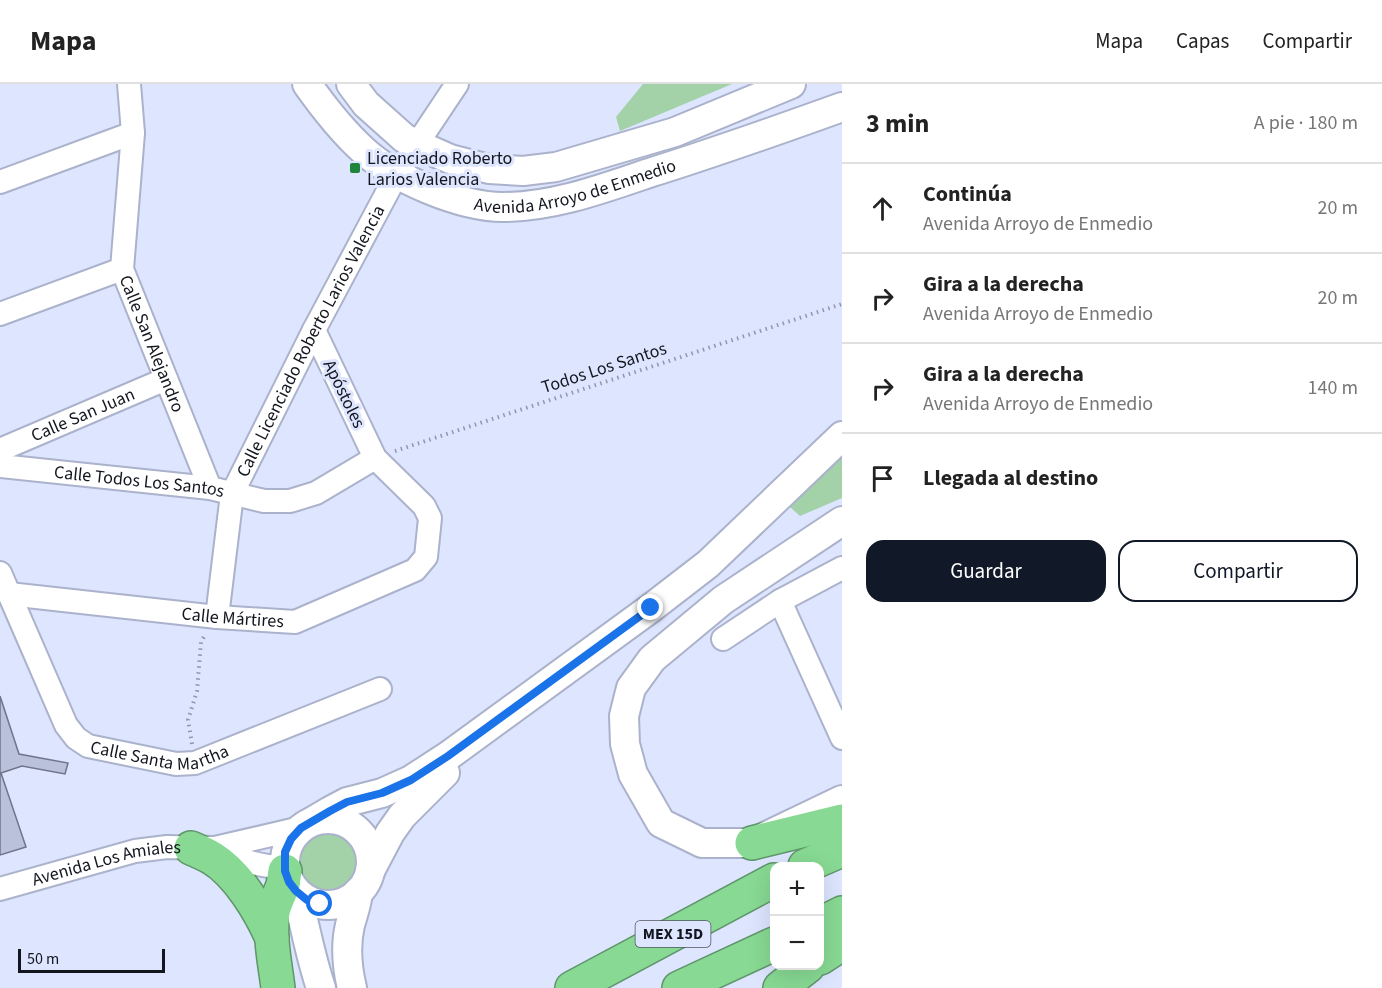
<!DOCTYPE html>
<html lang="es">
<meta charset="utf-8">
<style>
:root{--surface:#fff;--page:#f6f6f6;--text:#222;--muted:#767676;--line:#e0e0e0;--accent:#111827}
body{margin:0;font-family:"Source Sans 3",sans-serif;background:var(--page);color:var(--text)}
.controls{position:absolute;right:18px;bottom:18px;display:grid;overflow:hidden;border-radius:12px;box-shadow:0 6px 24px #0002}
.controls button{width:54px;height:54px;display:grid;place-items:center;padding:0;border:0;border-bottom:2px solid var(--line);background:var(--surface);color:var(--text);font:30px sans-serif}
.scale{position:absolute;left:18px;bottom:15px;width:147px;box-sizing:border-box;padding-left:6px;border:3px solid #14161f;border-top:0;font-size:16px;line-height:21px;white-space:nowrap;color:#14161f;-webkit-text-stroke:4px #dee5ff;paint-order:stroke}
.stop{position:absolute;width:18px;height:18px;margin:-14px;border:4px solid #1a73e8;border-radius:50%;background:#fff}
.stop.end{background:#1a73e8;border-color:#fff;box-shadow:0 2px 6px #0008}
.list{margin:0;padding:0;list-style:none}
h2{display:flex;justify-content:space-between;align-items:center;height:78px;margin:0;padding:0 24px;font-size:26px}
h2 small{font-size:20px;font-weight:400;color:var(--muted)}
.list li{display:grid;grid-template-columns:39px 1fr auto;gap:18px;align-items:center;box-sizing:border-box;height:90px;padding:0 24px;border-top:2px solid var(--line)}
.list b{display:block;font-size:22px;white-space:nowrap}
.list p{margin:0;font-size:20px;white-space:nowrap;color:var(--muted)}
.list em{font-size:20px;font-style:normal;color:var(--muted)}
.actions{display:flex;gap:12px;padding:18px 24px}
.actions a{flex:1;padding:14px 0;border:2px solid var(--accent);border-radius:18px;text-align:center;font-size:21px;color:var(--accent)}
.actions .main{background:var(--accent);color:#fff}
.icon{flex:none;width:33px;height:33px;fill:none;stroke:currentColor;stroke-width:2;stroke-linecap:round;stroke-linejoin:round}
.map{position:relative;flex:none;width:842px;height:904px;overflow:hidden}
header{display:flex;align-items:center;gap:36px;box-sizing:border-box;height:84px;padding:0 30px;background:var(--surface);border-bottom:2px solid var(--line)}
header strong{font-size:28px}
nav{display:flex;gap:33px;margin-inline-start:auto;font-size:21px}
main{display:flex}
aside{flex:1;background:var(--surface)}
.map>svg:first-child{display:block}
</style>
<header>
<strong>Mapa</strong>
<nav><a>Mapa</a><a>Capas</a><a>Compartir</a></nav>
</header>
<main>
<div class="map">
<svg width="842" height="904" viewBox="0 0 842 904">
<rect width="100%" height="100%" fill="#dee5ff"/>
<g fill="#a3d1a8">
<path d="M643,0H732L620,47L616,33Z"/>
<path d="M842,372V414L800,432L790,423Z"/>
<circle cx="329" cy="777" r="33"/>
</g>
<path fill="#bac1da" stroke="#70758c" stroke-width="1.5" d="M0,612L19,670L68,679L65,690L22,682L1,689L26,763L0,771Z"/>
<g fill="none" stroke-linecap="round" stroke-linejoin="round">
<g stroke="#abb2cb" stroke-width="26">
<g id="minor">
<path id="s1" d="M129,0L133,49L122,185L210,404"/>
<path d="M0,98L133,49"/>
<path d="M0,230L122,185"/>
<path id="s2" d="M0,366L166,295"/>
<path id="s3" d="M0,382L210,404L264,417H290L316,409L375,374"/>
<path id="s4" d="M0,489L66,641L76,654L88,662L176,680L195,679L380,605"/>
<path id="s5" d="M9,510L217,533L295,538L415,486L426,473L430,434L424,422L375,374L314,246"/>
<path d="M780,517L842,654"/>
<path id="s6" d="M217,533L232,410L314,246L397,90L457,0"/>
<path d="M723,555L780,517L842,484"/>
<path d="M215,764C239,775 257,783 285,783"/>
<path id="s7" d="M0,805L135,767L167,763L215,764L301,744"/>
</g>
</g>
<g stroke="#abb2cb" stroke-width="32">
<g id="tertiary">
<path id="s8" d="M307,0C324,24 341,46 363,66C394,95 461,123 503,123C553,123 602,105 649,89C713,69 778,46 842,23"/>
<path d="M351,0L366,20L404,54L416,60L450,75L489,85L523,87L556,83L675,48L791,0"/>
<path d="M842,437L723,516L652,575L631,604L624,632L625,660L633,690L661,739L702,759H752L842,716"/>
<circle cx="328" cy="778" r="43"/>
<path d="M313,737L330,727L347,718L382,709L411,696L448,672L651,524L708,480L842,352"/>
<path d="M370,787L390,749L402,732L445,689"/>
<path d="M296,808C305,840 310,872 321,904"/>
<path d="M352,904C347,883 345,862 350,841C353,830 357,820 358,808"/>
</g>
</g>
<g stroke="#5f956a" stroke-width="36">
<g id="motorway">
<path d="M752,759L842,737"/>
<path d="M191,764C198,767 205,770 212,774C238,790 260,827 272,854"/>
<path d="M805,782L842,766"/>
<path d="M820,840L842,829"/>
<path d="M820,874L842,860"/>
<path d="M278,904C275,879 269,853 273,828C275,818 280,810 283,801C284,796 284,791 285,787"/>
<path d="M572,904L774,796"/>
<path d="M679,904L774,860"/>
<path d="M780,904L808,882"/>
</g>
</g>
<g stroke="#9297ab" stroke-width="4" stroke-dasharray="1.5 4.5" stroke-linecap="butt">
<path d="M395,367L842,220"/>
<path d="M192,660L188,636L197,607L201,558L205,551"/>
</g>
<use href="#minor" stroke="#fff" stroke-width="22"/>
<use href="#tertiary" stroke="#fff" stroke-width="28"/>
<use href="#motorway" stroke="#87d993" stroke-width="33"/>
</g>
<g fill="none" stroke-linecap="round" stroke-linejoin="round">
<path stroke="#1a73e8" stroke-width="8" d="M320,820L307,816L296,807L289,798L285,787V768L291,755L301,744L330,727L347,718L382,709L411,696L448,672L651,524"/>
</g>
<rect fill="#1e853a" stroke="#dee5ff" stroke-width="2" x="349" y="78" width="12" height="12" rx="3"/>
<g text-anchor="middle" dominant-baseline="central" stroke-width="6" stroke-linejoin="round" paint-order="stroke">
<rect fill="#dee5ff" stroke="#515462" stroke-width="1.5" x="635.5" y="837" width="75" height="26" rx="4.5"/>
<g font-size="16" font-weight="bold" fill="#14161f">
<text x="673" y="850">MEX 15D</text>
</g>
<g font-size="18" fill="#14161f" stroke="#dee5ff" text-anchor="start">
<text x="367" y="74">Licenciado Roberto<tspan x="367" dy="21">Larios Valencia</tspan></text>
</g>
<g font-size="18" fill="#14161f" stroke="#dee5ff">
<text stroke="none"><textPath href="#s8" startOffset="315">Avenida Arroyo de Enmedio</textPath></text>
<text stroke="none"><textPath href="#s6" startOffset="296">Calle Licenciado Roberto Larios Valencia</textPath></text>
<text stroke="none"><textPath href="#s1" startOffset="266">Calle San Alejandro</textPath></text>
<text transform="translate(604 284) rotate(-18)">Todos Los Santos</text>
<text transform="translate(344 310) rotate(64)">Apóstoles</text>
<text stroke="none"><textPath href="#s2" startOffset="90">Calle San Juan</textPath></text>
<text stroke="none"><textPath href="#s3" startOffset="140">Calle Todos Los Santos</textPath></text>
<text stroke="none"><textPath href="#s5" startOffset="225">Calle Mártires</textPath></text>
<text stroke="none"><textPath href="#s4" startOffset="270">Calle Santa Martha</textPath></text>
<text stroke="none"><textPath href="#s7" startOffset="110">Avenida Los Amiales</textPath></text>
</g>
</g>
</svg>
<div class="controls">
<button>+</button>
<button>−</button>
</div>
<div class="scale">50 m</div>
<div class="stop" style="left:320px;top:820px"></div>
<div class="stop end" style="left:651px;top:524px"></div>
</div>
<aside>
<h2>3 min<small>A pie · 180 m</small></h2>
<ul class="list">
<li><svg class="icon" aria-label="ahead" viewBox="0 0 24 24"><path d="M12 20V5M6 11l6-6 6 6"/></svg><div><b>Continúa</b><p>Avenida Arroyo de Enmedio</p></div><em>20 m</em></li>
<li><svg class="icon" aria-label="right" viewBox="0 0 24 24"><path d="M7 20v-9h11M14 6l5 5-5 5"/></svg><div><b>Gira a la derecha</b><p>Avenida Arroyo de Enmedio</p></div><em>20 m</em></li>
<li><svg class="icon" aria-label="right" viewBox="0 0 24 24"><path d="M7 20v-9h11M14 6l5 5-5 5"/></svg><div><b>Gira a la derecha</b><p>Avenida Arroyo de Enmedio</p></div><em>140 m</em></li>
<li><svg class="icon" aria-label="arrive" viewBox="0 0 24 24"><path d="M6 21V4h12l-3 4 3 4H6"/></svg><div><b>Llegada al destino</b></div></li>
</ul>
<div class="actions"><a class="main">Guardar</a><a>Compartir</a></div>
</aside>
</main>
